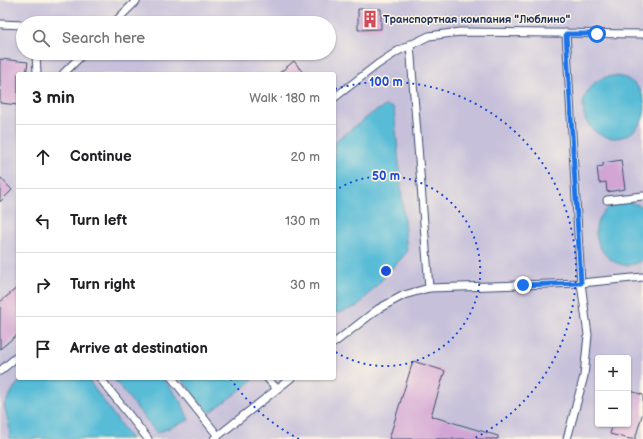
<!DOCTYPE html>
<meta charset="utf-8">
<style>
:root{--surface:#fff;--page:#f6f6f6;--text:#202124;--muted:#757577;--line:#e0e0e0}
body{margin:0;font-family:"Balsamiq Sans",sans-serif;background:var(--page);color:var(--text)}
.controls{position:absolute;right:12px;bottom:12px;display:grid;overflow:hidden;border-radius:4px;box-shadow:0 1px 3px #0004}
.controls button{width:36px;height:36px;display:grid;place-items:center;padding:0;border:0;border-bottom:1px solid var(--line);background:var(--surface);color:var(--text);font:20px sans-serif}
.stop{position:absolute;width:12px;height:12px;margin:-9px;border:3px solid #1a73e8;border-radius:50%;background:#fff}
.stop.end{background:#1a73e8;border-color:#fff;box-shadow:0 1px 4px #0008}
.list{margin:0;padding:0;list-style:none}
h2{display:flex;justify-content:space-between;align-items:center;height:52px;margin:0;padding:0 16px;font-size:17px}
h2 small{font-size:13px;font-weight:400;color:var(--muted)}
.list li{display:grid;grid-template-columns:26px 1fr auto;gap:12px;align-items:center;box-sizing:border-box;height:64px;padding:0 16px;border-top:1px solid var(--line)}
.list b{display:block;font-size:15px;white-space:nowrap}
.list em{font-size:13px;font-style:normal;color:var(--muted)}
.icon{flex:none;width:22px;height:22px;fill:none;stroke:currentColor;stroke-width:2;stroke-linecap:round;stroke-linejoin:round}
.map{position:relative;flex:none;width:643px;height:439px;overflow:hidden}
.search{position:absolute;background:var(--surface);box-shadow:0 1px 3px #0004;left:16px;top:16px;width:320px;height:44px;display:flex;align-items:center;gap:10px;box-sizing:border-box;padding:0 14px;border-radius:22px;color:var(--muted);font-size:15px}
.panel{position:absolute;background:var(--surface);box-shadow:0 1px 3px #0004;left:16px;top:72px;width:320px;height:308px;border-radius:4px}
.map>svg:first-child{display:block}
</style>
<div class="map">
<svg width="643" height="439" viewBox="0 0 643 439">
<rect width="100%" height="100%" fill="#fcf5e5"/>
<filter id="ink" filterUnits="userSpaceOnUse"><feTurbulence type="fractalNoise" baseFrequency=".025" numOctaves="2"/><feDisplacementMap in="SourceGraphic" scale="8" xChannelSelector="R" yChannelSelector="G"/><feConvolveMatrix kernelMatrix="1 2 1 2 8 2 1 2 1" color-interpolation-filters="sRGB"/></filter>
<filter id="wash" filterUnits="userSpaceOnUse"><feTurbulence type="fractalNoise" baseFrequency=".012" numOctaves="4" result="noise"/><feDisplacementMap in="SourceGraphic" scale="16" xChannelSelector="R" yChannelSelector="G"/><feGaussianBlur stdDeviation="0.9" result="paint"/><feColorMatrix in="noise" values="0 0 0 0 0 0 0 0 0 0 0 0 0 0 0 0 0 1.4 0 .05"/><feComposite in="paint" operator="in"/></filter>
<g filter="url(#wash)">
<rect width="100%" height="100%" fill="#f2ebd1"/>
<path fill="#c6c0da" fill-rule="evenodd" d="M0,0H643V439H0ZM23,23H329V53H23ZM18,74H334V378H18ZM598,358H628V424H598Z"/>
<g fill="#58bcd7" stroke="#3a769a">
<circle cx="614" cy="107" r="31"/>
<path d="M386,106L394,108L407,252L358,306L339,313L334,311V142L374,112Z"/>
<path d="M628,202L639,205L643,207V260C607,283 574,221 615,204C619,203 624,203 628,202Z"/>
<path d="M27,378H87L131,439H10L9,425L4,405L16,385Z"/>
<path d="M113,378H162L181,401L189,420L157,433Z"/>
<path d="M181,378H252V381L211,412L204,408Z"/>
</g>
<g id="blocks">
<g fill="#d3a5d4">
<path d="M358,9H381V29L358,30Z"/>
<path d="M0,59L28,62L26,74H18V105L0,103Z"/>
<path d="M294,61L304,74H278Z"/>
<path d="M621,160L625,189L607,192L606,182L599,183L597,167L603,166V163Z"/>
<path d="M0,177L12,190L0,202Z"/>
<path d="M18,287V334L0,349V302Z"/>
<path d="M413,361L445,371L431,416L498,436V439H389Z"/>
<path d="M628,390L643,395V412L635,439H629L610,434L613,424H628Z"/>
</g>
</g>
</g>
<g filter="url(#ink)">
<use href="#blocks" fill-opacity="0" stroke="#3b4b6f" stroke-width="1"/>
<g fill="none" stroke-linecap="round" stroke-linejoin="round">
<g stroke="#3b4b6f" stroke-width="9">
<g id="service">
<path d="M114,23L137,0"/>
<path d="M0,24L23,25"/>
<path d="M566,33L581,283L588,335L584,376L567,439"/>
<path d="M410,44L429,288"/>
<path d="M36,53L37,74"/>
<path d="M63,74L84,53"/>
<path d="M334,98L378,64L398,51L429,36L460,32L643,34"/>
<path d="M607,200L643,196"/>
<path d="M334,343L378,309L404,295L429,288L581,283L643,277"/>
<path d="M0,371L18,356"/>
<path d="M100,378L148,439"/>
<path d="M172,378L218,436"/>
<path d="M267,378L277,389"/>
<path d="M214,439L291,378"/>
</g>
</g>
<use href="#service" stroke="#fff" stroke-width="7"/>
</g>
</g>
<g fill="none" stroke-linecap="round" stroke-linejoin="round" filter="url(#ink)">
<path stroke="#1a73e8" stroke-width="5" d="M523,285L581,283L566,34H597"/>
</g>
<g fill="none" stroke="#1d4ed8" stroke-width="2" stroke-dasharray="2 4">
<path d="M334 191A95 95 0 1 1 334 351"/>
<path d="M299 439A189 189 0 0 1 230 378M335 89A189 189 0 0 1 473 439"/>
</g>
<defs>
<g id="building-bare" transform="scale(1.38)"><path d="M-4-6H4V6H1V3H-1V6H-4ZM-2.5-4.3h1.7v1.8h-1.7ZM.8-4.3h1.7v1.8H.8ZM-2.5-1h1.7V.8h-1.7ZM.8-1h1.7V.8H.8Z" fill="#d1495b" stroke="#fcf5e5" stroke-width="2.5" paint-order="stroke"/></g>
</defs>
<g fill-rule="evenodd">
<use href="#building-bare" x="370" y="19"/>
</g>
<g text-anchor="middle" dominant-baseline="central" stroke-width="3" stroke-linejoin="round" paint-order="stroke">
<g font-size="11" font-weight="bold" fill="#1b2f5e" stroke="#fcf5e5" text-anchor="start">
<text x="383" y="19">Транспортная компания "Люблино"</text>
</g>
</g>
<circle cx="386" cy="271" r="6" fill="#1d4ed8" stroke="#fcf5e5" stroke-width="2"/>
<g font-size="12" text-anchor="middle" font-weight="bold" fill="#1d4ed8" stroke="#fcf5e5" stroke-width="3" stroke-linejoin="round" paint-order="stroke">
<text x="386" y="86">100 m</text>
<text x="386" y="180">50 m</text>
</g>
</svg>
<div class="controls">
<button>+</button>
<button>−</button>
</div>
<div class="stop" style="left:597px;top:34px"></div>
<div class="stop end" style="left:523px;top:285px"></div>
<div class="search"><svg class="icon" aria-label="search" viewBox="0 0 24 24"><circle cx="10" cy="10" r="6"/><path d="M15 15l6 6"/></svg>Search here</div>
<section class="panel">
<h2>3 min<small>Walk · 180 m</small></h2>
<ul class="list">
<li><svg class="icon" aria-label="ahead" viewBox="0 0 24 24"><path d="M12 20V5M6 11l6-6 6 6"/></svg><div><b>Continue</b></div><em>20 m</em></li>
<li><svg class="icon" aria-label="left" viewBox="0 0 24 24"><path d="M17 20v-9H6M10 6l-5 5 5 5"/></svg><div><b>Turn left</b></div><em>130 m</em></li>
<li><svg class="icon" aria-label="right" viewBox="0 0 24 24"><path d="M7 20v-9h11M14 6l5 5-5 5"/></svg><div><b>Turn right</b></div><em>30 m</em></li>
<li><svg class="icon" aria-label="arrive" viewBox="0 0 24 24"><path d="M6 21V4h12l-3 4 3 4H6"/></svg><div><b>Arrive at destination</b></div></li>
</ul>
</section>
</div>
